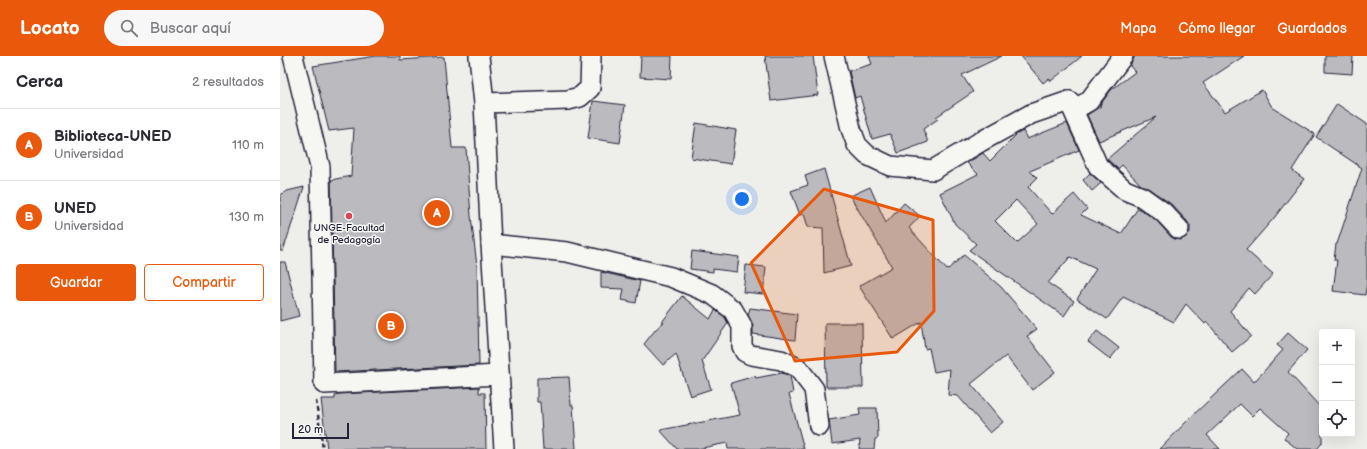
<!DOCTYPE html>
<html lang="es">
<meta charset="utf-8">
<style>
:root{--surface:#fff;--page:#f7f7f7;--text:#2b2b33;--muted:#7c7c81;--line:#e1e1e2;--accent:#ea580c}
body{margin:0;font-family:"Balsamiq Sans",sans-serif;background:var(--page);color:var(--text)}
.controls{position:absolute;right:12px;bottom:12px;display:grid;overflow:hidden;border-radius:4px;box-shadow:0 4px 16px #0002}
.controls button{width:36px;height:36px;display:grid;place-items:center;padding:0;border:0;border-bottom:1px solid var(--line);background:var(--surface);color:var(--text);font:20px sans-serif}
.scale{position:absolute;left:12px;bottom:10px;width:57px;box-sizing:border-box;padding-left:4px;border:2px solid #22223b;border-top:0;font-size:11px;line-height:14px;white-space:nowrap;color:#22223b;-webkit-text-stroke:3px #f6f6f2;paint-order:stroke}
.you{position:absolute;left:462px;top:143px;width:14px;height:14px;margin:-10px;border:3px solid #fff;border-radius:50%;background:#1a73e8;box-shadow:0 0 0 6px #1a73e833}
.badge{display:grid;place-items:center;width:26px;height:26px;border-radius:50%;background:var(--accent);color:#fff;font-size:13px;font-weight:700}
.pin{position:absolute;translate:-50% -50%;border:2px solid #fff;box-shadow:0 1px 4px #0006}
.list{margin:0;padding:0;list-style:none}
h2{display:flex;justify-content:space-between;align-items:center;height:52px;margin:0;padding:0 16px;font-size:17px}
h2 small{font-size:13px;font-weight:400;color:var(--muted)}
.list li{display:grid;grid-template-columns:26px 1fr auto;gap:12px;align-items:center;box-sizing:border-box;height:72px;padding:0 16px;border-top:1px solid var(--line)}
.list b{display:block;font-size:15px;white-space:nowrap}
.list p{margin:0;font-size:13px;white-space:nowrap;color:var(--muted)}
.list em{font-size:13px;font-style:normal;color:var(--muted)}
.actions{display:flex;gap:8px;padding:12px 16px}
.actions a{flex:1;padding:9px 0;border:1px solid var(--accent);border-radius:4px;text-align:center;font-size:14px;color:var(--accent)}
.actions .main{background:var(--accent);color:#fff}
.icon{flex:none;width:22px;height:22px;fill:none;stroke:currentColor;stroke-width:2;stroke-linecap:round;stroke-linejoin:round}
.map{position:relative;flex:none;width:1087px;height:393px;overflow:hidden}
header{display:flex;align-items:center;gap:24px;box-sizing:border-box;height:56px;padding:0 20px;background:var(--accent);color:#fff}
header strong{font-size:19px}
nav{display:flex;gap:22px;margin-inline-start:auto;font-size:14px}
.search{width:280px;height:36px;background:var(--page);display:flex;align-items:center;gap:10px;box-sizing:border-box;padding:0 14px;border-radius:22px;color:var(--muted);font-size:15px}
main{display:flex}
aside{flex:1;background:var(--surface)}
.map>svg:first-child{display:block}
</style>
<header>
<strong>Locato</strong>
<div class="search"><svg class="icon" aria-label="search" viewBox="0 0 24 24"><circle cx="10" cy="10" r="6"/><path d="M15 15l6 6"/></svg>Buscar aquí</div>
<nav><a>Mapa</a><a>Cómo llegar</a><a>Guardados</a></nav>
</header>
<main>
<aside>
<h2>Cerca<small>2 resultados</small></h2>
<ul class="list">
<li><span class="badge">A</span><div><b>Biblioteca-UNED</b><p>Universidad</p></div><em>110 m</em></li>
<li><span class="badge">B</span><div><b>UNED</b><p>Universidad</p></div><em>130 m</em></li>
</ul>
<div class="actions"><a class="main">Guardar</a><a>Compartir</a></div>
</aside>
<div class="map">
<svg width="1087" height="393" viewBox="0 0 1087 393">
<rect width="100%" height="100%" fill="#eeeeeb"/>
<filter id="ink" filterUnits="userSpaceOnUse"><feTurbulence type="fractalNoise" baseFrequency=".025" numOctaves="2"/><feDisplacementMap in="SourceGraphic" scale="8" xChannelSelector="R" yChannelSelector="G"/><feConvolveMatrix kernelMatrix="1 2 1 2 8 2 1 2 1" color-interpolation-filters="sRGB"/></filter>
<g filter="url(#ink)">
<g fill="#bbbbbf" stroke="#22223b" fill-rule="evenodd">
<path d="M96,0H120V4L164,1L172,92H186L191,160L197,210L199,309L55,316L51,124L71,120L74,72L49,75L33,10Z"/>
<path d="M361,0H392L391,23L360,21Z"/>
<path d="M485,0H533L538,39L491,45Z"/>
<path d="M589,0H722L682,19L693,36L656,61L658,63L643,73L648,86L618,97L610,78L592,83L580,40L575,42L569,15L592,8Z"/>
<path d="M741,0H802L771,25L769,22L763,27Z"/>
<path d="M855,0H964L923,27L945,56L982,34L992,51L1035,78L1012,114L1024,123L994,162L966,194L993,218L975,238L969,232L950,255L971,280L952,296L927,266L925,268L906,248L894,266L843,241L827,263L797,243L816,213L790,201L768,227L794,245L784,260L689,194L696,188L675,168L660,137L698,118L687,107L703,97L710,105L737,78L743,75L747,83L787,67L799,94L750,115L757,122L748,131L772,158L794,138L807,153L801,159L841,178L858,152L876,164L891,181L895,183L901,184L906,181L910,176V170L907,165L891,148L868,132L861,129L842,109L838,113L827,103L876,61L819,85L807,59L821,50L820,49L831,34L855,16L850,10ZM736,144L758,168L737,187L715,165Z"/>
<path d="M1045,0H1073L1072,18L1045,16Z"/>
<path d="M313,45L345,49L340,87L308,82Z"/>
<path d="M1057,48L1087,68V227L1085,239L1053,235L1057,204H1054L1056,188H1057L1082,112L1036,81Z"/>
<path d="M416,67L456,74L451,108L411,102Z"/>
<path d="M544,113L571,210L544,217L543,172L528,171L524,158L520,159L511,135L528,129L525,120Z"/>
<path d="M810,117L821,127L812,135L803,124Z"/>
<path d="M24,131L3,195H0V139L7,135Z"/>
<path d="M590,131L606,167L624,147L640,160L629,172L667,214L684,199L721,231L757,273L747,280L775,316L752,334L726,300L691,328L723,366L710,377L678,340L668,339L670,313L654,316L649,292L645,293L641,266L613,283L579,230L612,211L570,140Z"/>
<path d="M412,195L459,201L457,216L433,213V216L410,213Z"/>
<path d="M0,206H5L19,260L0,265Z"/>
<path d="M466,209L486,211L483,238L463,236Z"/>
<path d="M321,216L360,225L356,247L342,244L344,233L321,232Z"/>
<path d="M402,240L430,263L435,254L445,261L448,267L422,305L431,333L410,340L396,298L383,309L364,288L376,273L384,266H382Z"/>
<path d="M470,252L517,258L515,284L473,278V270L468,259Z"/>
<path d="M545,267H582L583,331H546Z"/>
<path d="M817,275L839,292L830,303L808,286Z"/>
<path d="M1008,277L1027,294L1008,316L1042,353V387L1037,393H1017L1004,382L1008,377L980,352L972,360L960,348L927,379L940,393H880L909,363L962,313L974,326L1003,294L997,289Z"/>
<path d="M502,317L510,320L513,337L509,338L524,393H448L447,387L417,393H397L380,374L460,359L451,327L475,320L476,322Z"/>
<path d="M289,321L291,349H293L296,393H263L260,346H257V322Z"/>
<path d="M199,331V337H205L206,393H47L41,343H55V340L59,338Z"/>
<path d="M579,352H597L598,382L595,383L594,393H579L580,384L552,388L549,364L580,359Z"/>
</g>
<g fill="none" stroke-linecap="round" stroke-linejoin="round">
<g stroke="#22223b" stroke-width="22">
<g id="minor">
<path d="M13,0L40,111L44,328L219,319"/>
<path d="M199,0L204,47L211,188L224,393"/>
<path d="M554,0L571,73L577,89L587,99L610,110L653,114L700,86L751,58L789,45L797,52L809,45L843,0"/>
<path d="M789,45L818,110L845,134L862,141L883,156L899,173"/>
<path d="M204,47L288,44L300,41L310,32L311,0"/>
<path d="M211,188L287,196L391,221L432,238L453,254L462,270V290L465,296L471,299L501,304L518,312L534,333L539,370"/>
</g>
</g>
<path stroke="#22223b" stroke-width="2.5" stroke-dasharray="4 3" stroke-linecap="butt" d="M36,345L43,393"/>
<use href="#minor" stroke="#f6f6f2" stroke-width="19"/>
</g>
</g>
<path fill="#e8590c" fill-opacity="0.2" stroke="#e8590c" stroke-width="3" stroke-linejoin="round" d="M544,133L653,164L654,255L617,296L515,305L471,207Z"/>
<circle fill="#d1495b" stroke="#f6f6f2" stroke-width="1.5" cx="69" cy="160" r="4"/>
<g text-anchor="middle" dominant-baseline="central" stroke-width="3" stroke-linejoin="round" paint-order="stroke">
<g font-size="10" fill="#22223b" stroke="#f6f6f2">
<text x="69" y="172">UNGE-Facultad<tspan x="69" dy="12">de Pedagogía</tspan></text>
</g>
</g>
</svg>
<div class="controls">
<button>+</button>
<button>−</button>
<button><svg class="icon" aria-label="locate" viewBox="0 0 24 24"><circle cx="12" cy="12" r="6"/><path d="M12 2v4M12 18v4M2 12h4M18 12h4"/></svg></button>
</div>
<div class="scale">20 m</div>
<div class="you"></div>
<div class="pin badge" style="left:157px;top:157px">A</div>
<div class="pin badge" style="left:111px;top:270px">B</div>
</div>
</main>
